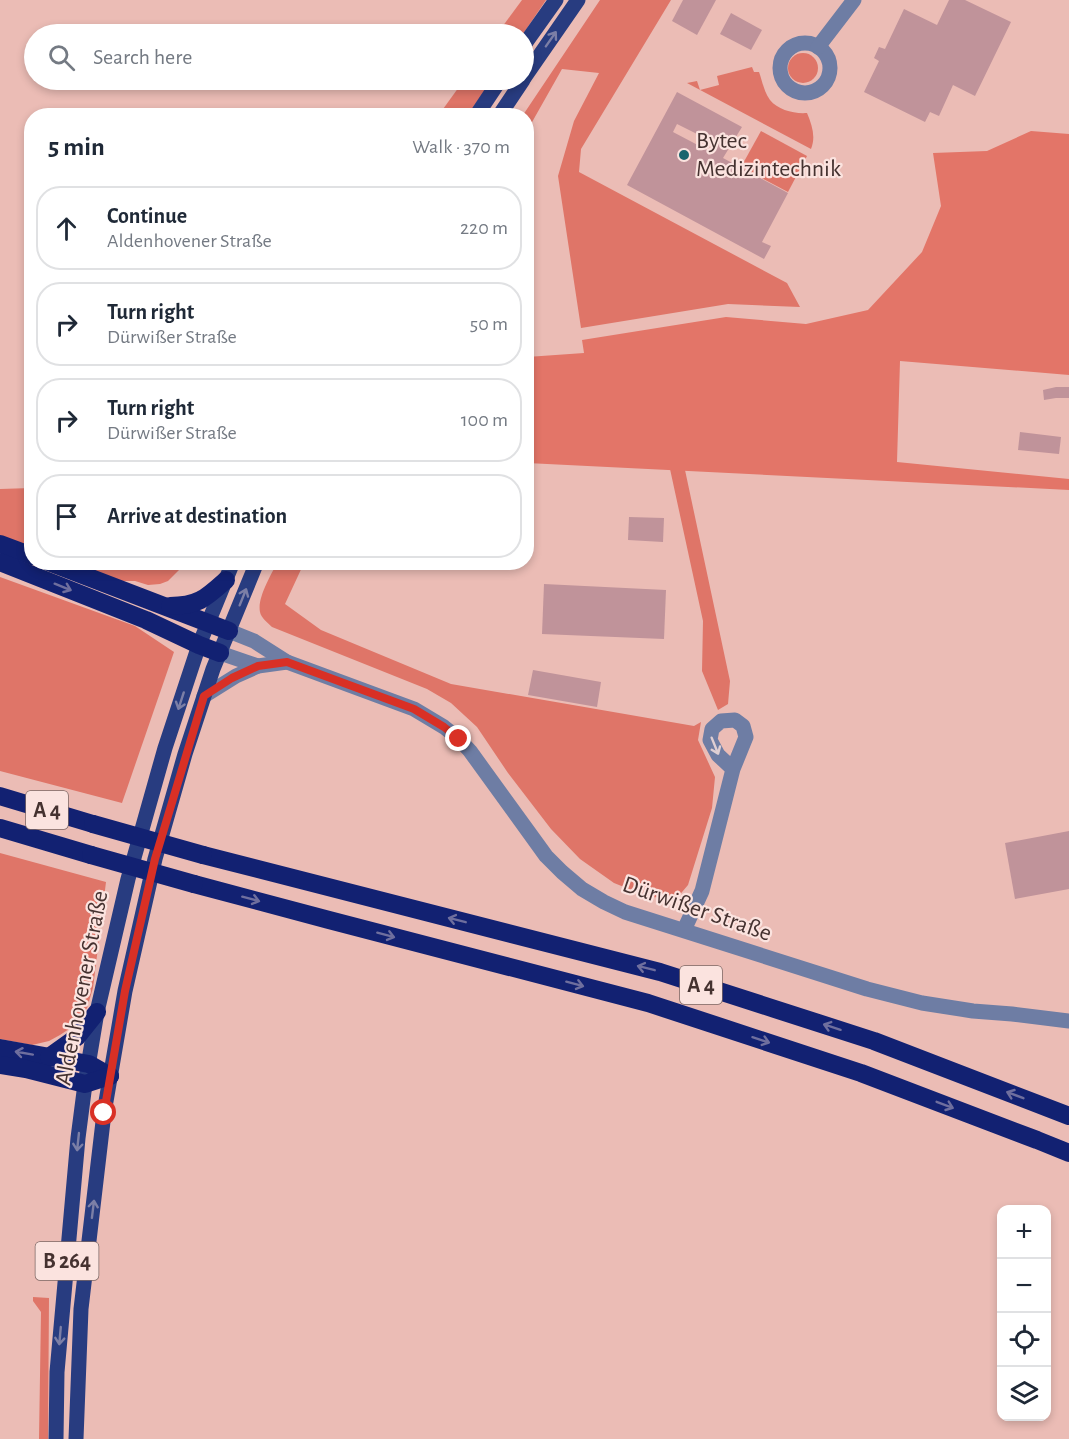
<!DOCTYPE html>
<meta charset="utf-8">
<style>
:root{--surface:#fff;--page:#f6f6f7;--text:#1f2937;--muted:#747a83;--line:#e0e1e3}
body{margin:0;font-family:"Alegreya Sans",sans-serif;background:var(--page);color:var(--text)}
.controls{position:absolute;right:18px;bottom:18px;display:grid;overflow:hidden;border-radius:12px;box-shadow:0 3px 9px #0003}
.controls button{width:54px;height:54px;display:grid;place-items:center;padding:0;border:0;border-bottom:2px solid var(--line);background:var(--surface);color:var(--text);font:30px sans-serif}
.stop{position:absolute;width:18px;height:18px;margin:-14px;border:4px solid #d93025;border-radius:50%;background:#fff}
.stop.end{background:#d93025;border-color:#fff;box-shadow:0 2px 6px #0008}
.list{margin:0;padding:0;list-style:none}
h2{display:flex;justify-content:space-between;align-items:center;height:78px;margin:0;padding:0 24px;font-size:26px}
h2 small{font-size:20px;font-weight:400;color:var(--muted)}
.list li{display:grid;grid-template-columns:39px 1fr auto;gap:18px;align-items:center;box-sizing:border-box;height:84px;margin:0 12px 12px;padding:0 12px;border:2px solid var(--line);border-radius:24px}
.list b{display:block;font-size:22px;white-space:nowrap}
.list p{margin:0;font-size:20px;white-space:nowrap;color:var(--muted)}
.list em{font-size:20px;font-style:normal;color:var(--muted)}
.icon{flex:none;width:33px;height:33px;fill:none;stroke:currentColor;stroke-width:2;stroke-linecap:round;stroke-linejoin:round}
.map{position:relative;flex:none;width:1069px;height:1439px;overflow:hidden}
.search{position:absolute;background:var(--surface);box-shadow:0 3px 9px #0003;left:24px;top:24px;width:510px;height:66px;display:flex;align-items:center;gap:15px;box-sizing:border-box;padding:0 21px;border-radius:33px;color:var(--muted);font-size:22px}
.panel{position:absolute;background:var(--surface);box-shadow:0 3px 9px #0003;left:24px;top:108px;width:510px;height:462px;border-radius:24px}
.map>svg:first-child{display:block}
</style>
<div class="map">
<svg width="1069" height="1439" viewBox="0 0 1069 1439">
<rect width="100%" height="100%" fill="#ebbcb5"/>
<g fill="#df7568">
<path d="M522,0H546L523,34H497Z"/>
<path d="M600,0H671L581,149L579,172L787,283L800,307L728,304L581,328L558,176L574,121L599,73L562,69L527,131L526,116L523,115Z"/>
<circle cx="803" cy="68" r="15"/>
<path d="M752,67L754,72H759C762,80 764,92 770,100C778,110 794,114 807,113C812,125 816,137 811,149L687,83L697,81L700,90L719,85L717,76Z"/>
<path d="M464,80H492L468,115L438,116Z"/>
<path d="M761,131L807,156L788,192L741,167Z"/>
<path d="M670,469L685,470L730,681L728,704L718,710L702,671L703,621Z"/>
<path d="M31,488V548L0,537V489Z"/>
<path d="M70,563H186L168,581L160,584L148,585L135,581H119Z"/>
<path d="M277,563H304L285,604L321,630L451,684L694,726L701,722L698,740L715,777L712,808L688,885L677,898L649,897L614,883L580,859L551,829L508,773L477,727L451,703L427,689L272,627C268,623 261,618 260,612C257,598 271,575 277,563Z"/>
<path d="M0,577L135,626L174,652L122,803L0,771Z"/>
<path d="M0,853L106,882L93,988L87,1008L72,1027L60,1035L49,1041L32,1045L0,1039Z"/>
<path d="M33,1297L49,1298L48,1439H39L41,1312L33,1301Z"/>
</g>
<path fill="#e37568" d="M1031,131L1069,134V375L900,361L897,462L1069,479V490L527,463V357L584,353L582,340L726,317L806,324L868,310L922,252L941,206L933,153L987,151Z"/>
<g fill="#c0939a" fill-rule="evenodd">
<path d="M683,0H716L697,35L672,21Z"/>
<path d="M949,0H965L1011,22L975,96L953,85L939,116L930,112L925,122L864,92L879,61L874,58L879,47L885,49L904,9L937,25Z"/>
<path d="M731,13L762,30L751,50L720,34Z"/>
<path d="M677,92L742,127L723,158L788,193L762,242L771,246L764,259L627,185ZM677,124L715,143L711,152L673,132Z"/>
<path d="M1056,387H1069V398H1056L1044,400L1043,390Z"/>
<path d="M1020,432L1061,437L1059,454L1018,450Z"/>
<path d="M629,517L664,518L663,542L628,540Z"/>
<path d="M544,584L666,590L664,639L542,634Z"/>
<path d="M533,670L601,682L597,707L528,695Z"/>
<path d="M1069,831V889L1015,899L1005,843Z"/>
</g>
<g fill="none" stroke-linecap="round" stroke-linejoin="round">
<g stroke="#6e7da4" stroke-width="15">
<circle cx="805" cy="68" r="25"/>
<path d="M818,47L854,0"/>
<path d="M229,631L254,641L287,662L414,709L444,727L459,739L470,751L546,856L562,872L582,889L604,902L625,912L867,989L922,1003L973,1011L1012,1014L1069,1021"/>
<path d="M220,653L258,666L287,662"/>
<path d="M204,696L236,676L258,666"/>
<path d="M684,930L702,891L733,769L746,737L743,726L735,720L721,721L712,729L710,740L718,755L733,769"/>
</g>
<g stroke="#283c80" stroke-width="15">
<path d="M524,45L556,0"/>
<path d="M524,78L578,0"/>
<path d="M476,116L500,80"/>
<path d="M499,116L523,80"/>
<path d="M56,1439L57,1372L78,1138L85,1084L97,1012L128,879L165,748L199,645L233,562"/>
<path d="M76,1439L81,1309L104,1113L125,991L155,859L185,754L213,669L257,562"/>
</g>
<g stroke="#122172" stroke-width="18">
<path d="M0,544L32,556"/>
<path d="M0,562L146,620L199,645L220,653"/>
<path d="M49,562L229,631"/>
<path d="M170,606C198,606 206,598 226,580"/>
<path d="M0,796L93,824"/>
<path d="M0,828L91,855"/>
<path d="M203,855L660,972L874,1041L1069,1116"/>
<path d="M194,884L329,920L648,1003L861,1073L1037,1140L1069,1153"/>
<path d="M0,1048L89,1064L110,1076"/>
<path d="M49,1057L77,1037L97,1012"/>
<path d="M0,1065L26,1069L85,1084L110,1076"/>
</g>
<g stroke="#122172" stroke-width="18">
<path d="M93,824L203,855"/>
<path d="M91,855L194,884"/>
</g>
</g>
<defs><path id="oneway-shaft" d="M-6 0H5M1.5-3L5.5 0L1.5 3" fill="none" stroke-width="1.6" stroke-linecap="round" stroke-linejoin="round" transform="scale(1.5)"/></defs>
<g stroke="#7c7fa6">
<use href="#oneway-shaft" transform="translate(551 39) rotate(-55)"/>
<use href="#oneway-shaft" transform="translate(243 597) rotate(-68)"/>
<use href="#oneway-shaft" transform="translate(181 701) rotate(108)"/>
<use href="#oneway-shaft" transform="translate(78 1142) rotate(96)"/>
<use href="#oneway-shaft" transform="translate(93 1209) rotate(-83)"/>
<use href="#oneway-shaft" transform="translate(60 1336) rotate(95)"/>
</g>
<g stroke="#6f6f9e">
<use href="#oneway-shaft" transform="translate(63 587) rotate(22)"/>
<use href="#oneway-shaft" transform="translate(251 899) rotate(15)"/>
<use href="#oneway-shaft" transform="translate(457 920) rotate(-166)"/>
<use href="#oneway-shaft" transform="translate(386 935) rotate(15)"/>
<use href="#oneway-shaft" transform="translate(646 968) rotate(-166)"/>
<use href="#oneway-shaft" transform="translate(575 984) rotate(15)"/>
<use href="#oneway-shaft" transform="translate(832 1027) rotate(-162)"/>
<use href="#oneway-shaft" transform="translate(761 1040) rotate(18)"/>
<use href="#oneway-shaft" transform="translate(24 1053) rotate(-170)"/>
<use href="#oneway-shaft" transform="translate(1015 1095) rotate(-159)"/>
<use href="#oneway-shaft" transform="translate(945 1105) rotate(21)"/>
</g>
<use stroke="#dfcfd3" href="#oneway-shaft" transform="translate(715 746) rotate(68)"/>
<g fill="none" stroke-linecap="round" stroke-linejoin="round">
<path stroke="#d93025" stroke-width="8" d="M104,1113L125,991L155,859L204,696L232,678L258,666L287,662L414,709L444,727L459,739"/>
</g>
<circle fill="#17646e" stroke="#fbe3df" stroke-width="2" cx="684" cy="155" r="6"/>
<g text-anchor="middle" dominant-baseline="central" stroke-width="4.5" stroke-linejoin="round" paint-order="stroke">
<g fill="#fbe3df" stroke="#7c6764" stroke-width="1.5">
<rect x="26" y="791" width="42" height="38" rx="4.5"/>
<rect x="680" y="966" width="42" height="38" rx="4.5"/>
<rect x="35.5" y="1242" width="63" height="38" rx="4.5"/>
</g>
<g font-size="22" font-weight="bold" fill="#453230">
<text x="47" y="810">A 4</text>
<text x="701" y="985">A 4</text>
<text x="67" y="1261">B 264</text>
</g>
<g font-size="24" fill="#453230" stroke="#fbe3df" text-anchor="start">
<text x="696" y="141">Bytec<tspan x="696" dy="28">Medizintechnik</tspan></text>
</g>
<g font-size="24" fill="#453230" stroke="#fbe3df">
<text transform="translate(697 909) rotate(19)">Dürwißer Straße</text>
<text transform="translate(82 988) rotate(-79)">Aldenhovener Straße</text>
</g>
</g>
</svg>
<div class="controls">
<button>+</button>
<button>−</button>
<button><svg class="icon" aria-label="locate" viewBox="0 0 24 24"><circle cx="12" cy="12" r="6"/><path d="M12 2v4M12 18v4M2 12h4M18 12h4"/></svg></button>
<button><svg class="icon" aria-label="layers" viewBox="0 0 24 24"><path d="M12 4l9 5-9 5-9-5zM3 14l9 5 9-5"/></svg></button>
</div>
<div class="stop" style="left:104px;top:1113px"></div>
<div class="stop end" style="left:459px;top:739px"></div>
<div class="search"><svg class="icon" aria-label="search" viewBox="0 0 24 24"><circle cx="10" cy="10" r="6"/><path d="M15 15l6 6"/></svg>Search here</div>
<section class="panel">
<h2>5 min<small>Walk · 370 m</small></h2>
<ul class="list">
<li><svg class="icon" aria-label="ahead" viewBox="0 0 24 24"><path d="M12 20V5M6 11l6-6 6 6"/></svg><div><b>Continue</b><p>Aldenhovener Straße</p></div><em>220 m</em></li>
<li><svg class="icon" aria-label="right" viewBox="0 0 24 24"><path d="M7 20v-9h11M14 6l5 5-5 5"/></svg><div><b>Turn right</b><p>Dürwißer Straße</p></div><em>50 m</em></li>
<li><svg class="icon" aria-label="right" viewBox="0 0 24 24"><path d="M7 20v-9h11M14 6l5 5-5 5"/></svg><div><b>Turn right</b><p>Dürwißer Straße</p></div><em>100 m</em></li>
<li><svg class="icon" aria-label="arrive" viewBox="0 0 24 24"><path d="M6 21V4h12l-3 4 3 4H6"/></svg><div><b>Arrive at destination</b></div></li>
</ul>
</section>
</div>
